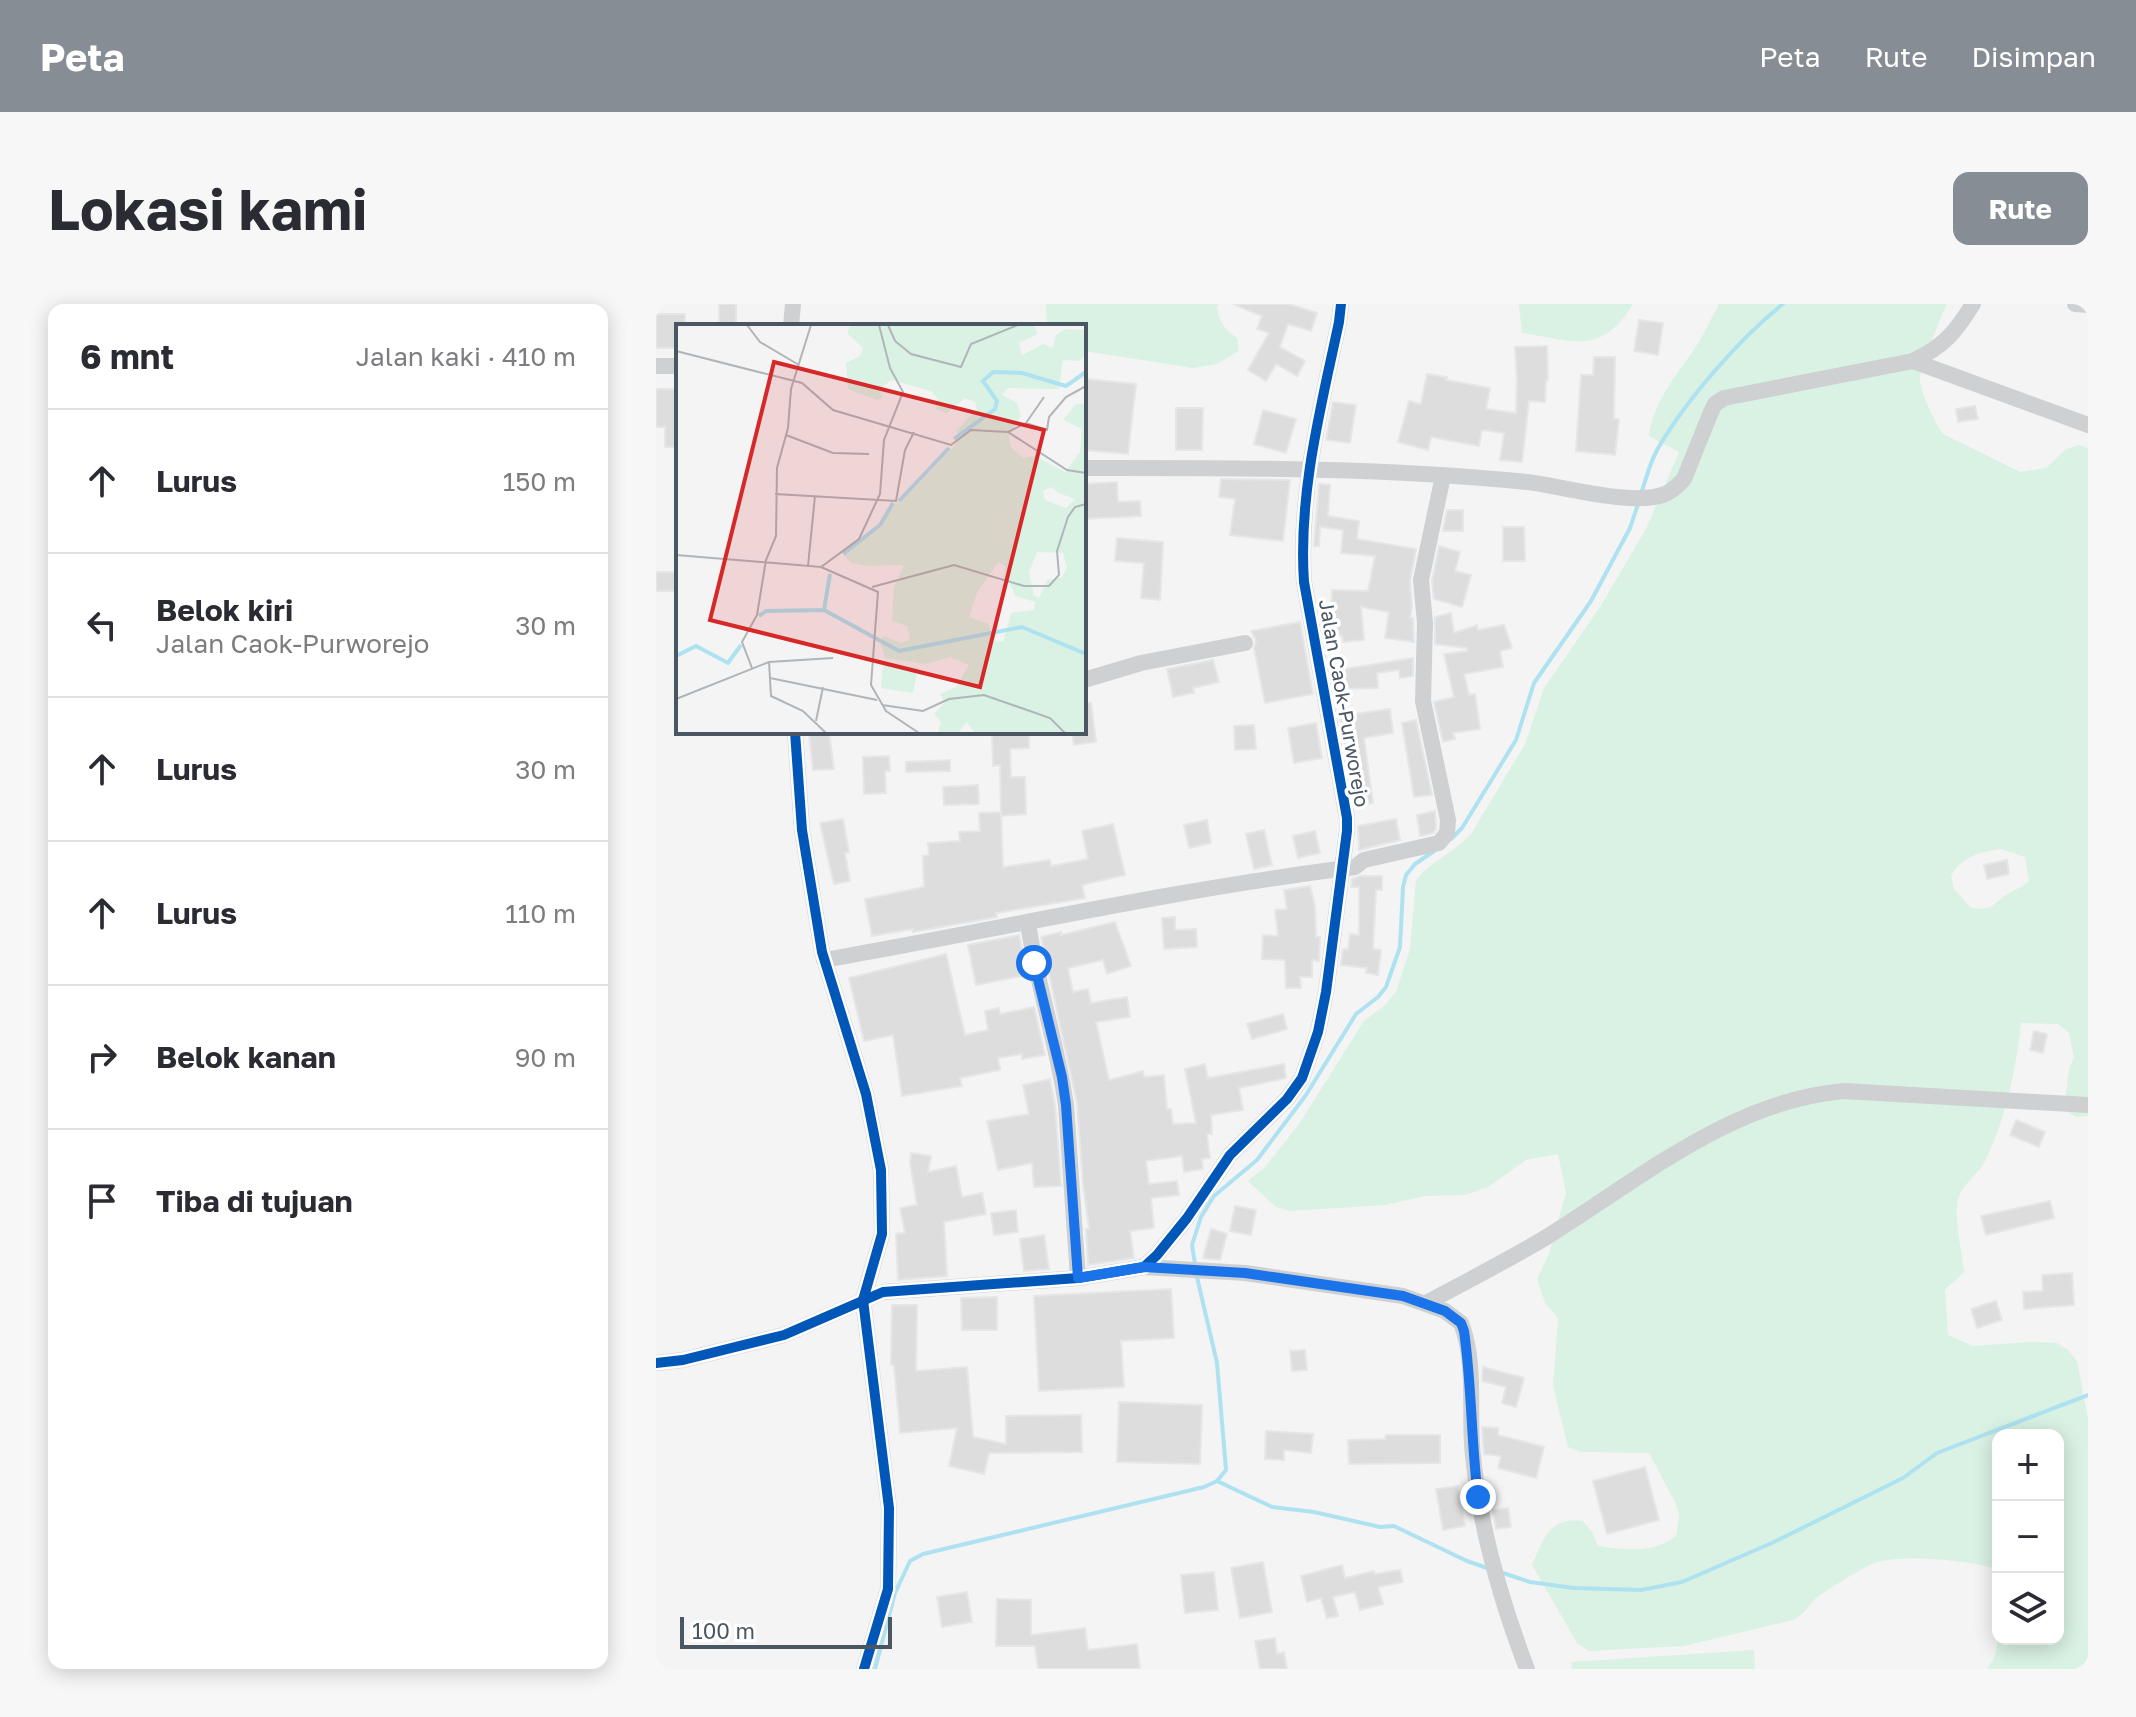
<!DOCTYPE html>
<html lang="id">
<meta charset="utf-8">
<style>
:root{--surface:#fff;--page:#f7f7f7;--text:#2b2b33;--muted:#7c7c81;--line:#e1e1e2;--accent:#868d94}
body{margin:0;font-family:"Golos Text",sans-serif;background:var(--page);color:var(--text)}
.controls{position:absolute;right:24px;bottom:24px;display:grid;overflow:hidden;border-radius:16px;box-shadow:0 4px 20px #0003}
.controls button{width:72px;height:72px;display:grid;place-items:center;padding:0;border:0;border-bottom:2px solid var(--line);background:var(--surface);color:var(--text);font:40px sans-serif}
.scale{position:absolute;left:24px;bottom:20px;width:212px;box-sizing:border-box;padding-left:8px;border:4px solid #4a5661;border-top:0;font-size:22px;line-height:28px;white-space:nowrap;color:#4a5661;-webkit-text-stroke:6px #fff;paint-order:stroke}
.stop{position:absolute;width:24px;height:24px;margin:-18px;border:6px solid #1a73e8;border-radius:50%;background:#fff}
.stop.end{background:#1a73e8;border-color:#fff;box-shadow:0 2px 8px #0008}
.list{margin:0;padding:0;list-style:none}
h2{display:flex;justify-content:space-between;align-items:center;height:104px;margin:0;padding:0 32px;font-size:34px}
h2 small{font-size:26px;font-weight:400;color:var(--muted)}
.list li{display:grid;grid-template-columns:52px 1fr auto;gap:24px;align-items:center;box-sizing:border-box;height:144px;padding:0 32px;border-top:2px solid var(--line)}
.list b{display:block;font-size:30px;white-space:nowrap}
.list p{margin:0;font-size:26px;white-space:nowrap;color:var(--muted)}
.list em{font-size:26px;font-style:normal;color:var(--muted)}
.icon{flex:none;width:44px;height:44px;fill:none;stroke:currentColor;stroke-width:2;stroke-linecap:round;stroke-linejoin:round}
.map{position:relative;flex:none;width:1432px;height:1365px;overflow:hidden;border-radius:16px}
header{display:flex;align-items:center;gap:48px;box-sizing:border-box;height:112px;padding:0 40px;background:var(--accent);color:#fff}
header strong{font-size:38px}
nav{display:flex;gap:44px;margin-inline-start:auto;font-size:28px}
.intro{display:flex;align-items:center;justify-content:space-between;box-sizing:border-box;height:192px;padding:0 48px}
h1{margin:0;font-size:56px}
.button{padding:20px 36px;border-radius:16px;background:var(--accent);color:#fff;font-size:28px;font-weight:700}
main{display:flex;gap:48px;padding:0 48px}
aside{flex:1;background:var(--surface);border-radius:16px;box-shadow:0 4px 20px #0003}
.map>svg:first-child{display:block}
</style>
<header>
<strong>Peta</strong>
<nav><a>Peta</a><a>Rute</a><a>Disimpan</a></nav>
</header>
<div class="intro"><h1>Lokasi kami</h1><a class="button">Rute</a></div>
<main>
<aside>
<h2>6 mnt<small>Jalan kaki · 410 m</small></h2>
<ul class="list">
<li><svg class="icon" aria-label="ahead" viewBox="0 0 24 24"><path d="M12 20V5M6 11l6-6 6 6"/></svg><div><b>Lurus</b></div><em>150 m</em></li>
<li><svg class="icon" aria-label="left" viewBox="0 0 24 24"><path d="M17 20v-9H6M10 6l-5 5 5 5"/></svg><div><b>Belok kiri</b><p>Jalan Caok-Purworejo</p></div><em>30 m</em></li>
<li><svg class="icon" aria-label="ahead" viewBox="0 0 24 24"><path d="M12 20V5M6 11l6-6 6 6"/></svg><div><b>Lurus</b></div><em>30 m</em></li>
<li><svg class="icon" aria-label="ahead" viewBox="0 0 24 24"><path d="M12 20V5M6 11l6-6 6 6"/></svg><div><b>Lurus</b></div><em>110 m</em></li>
<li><svg class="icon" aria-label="right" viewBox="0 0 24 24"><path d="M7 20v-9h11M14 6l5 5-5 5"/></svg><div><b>Belok kanan</b></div><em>90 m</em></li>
<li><svg class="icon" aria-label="arrive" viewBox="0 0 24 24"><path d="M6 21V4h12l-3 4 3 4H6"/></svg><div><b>Tiba di tujuan</b></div></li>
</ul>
</aside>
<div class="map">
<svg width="1432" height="1365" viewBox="0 0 1432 1365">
<rect width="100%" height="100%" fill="#f4f4f4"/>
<g fill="#d9f2e3" fill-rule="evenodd">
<path d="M390,0H563L561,3C563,19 569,25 581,34L583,47L561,60L537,64L428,47V22H391Z"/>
<path d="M863,0H977C945,52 918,37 866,29Z"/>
<path d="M1063,0H1291C1285,12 1263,66 1264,78C1267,94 1278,116 1287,130L1364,168L1390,164L1409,146L1422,141L1432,144V812L1420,813L1408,806L1413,765L1418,753L1413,729L1402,720L1365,719C1361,761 1349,817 1330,855C1323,871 1302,882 1301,901C1299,922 1306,947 1308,968L1289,986L1292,1031L1317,1042L1373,1038L1401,1039L1412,1046L1421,1057L1432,1115V1365H1331L1339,1352L1342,1335H1402V1131H1342V1266C1317,1256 1243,1250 1218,1259C1208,1263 1167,1288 1159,1295C1150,1304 1150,1309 1137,1316L1028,1342L933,1347L921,1339L876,1261C888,1235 892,1213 927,1217L936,1228L942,1242C969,1246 997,1250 1020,1232L1023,1212L1020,1200L993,1149L924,1148L912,1143L897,1082L902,1014L889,999L881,975L893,950L910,889L902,850L870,856L832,883L809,891L769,892L729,901L634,907L620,903L592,877L609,863L643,820L708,717L729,701L740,688L754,645L760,576C775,557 799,548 815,530L869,440L888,384L944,303L990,225L1023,148L993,132C997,98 1020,72 1039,44C1048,30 1055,15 1063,0ZM1345,545L1369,553L1373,577C1366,583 1358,586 1350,591C1334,602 1339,606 1315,604L1298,585L1295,572C1306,552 1324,548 1345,545Z"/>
<path d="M1098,1346L1099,1365H916L915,1358Z"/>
</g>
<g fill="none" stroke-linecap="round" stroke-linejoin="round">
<g stroke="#aee2f0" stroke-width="4">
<path d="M986,187C991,172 995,154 1004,141C1032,94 1084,34 1127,0"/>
<path d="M795,535L806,524L860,436L878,379L935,297L974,224L982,200"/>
<path d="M539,960L536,941L545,913L558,892L601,856L650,791L700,710L722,693L730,683L744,643L747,583L750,571L759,560L778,547"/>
<path d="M561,1177L616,1203L658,1208L724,1223L738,1222L811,1257L831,1264"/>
<path d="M844,1268L874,1278L918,1284L985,1286L1026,1278L1118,1238L1247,1174L1281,1149L1432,1091"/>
<path d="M219,1365L239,1289L254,1257L267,1250L548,1183L561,1177L570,1166L561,1059L540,969"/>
</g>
</g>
<g fill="#ddddde" stroke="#e5e6e7" stroke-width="2">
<rect x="63" y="0" width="17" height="22"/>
<path d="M577,0H633L661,9L655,27L632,20L624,43L649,57L641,72L620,60L610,77L592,66L613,29L601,25L606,12Z"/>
<path d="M0,10H29V22H22V44H0Z"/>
<path d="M983,16L1007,19L1002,51L978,47Z"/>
<path d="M891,42L892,76H890L889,98L873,97L866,158L844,156L848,129L826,126L823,142L775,133L772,146L742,138L753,97L765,100L771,70L791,73L790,76L834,84L830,105L860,109L861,77L859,43Z"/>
<path d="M938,53H959L958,115H963L959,151L920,147L925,71H937Z"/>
<path d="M430,75L480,80L472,150L428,146Z"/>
<path d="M0,85H22V143H9V123H0Z"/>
<path d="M677,98L700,101L694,139L670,136Z"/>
<path d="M1319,102L1322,115L1302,118L1300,105Z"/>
<path d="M520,104H547L546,146H520Z"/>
<path d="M607,106L640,115L630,149L598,140Z"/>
<path d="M565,175L634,176L627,237L574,231L579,195L563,193Z"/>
<path d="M461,178L462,198L484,197L485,212L428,215V180Z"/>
<path d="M663,180L674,181L672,212L703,217L701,235L760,245L754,277L756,302L754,314H757L758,338L729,334L733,308L705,303L708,336L687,338L686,331L669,333L667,312H675L676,286L712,287L719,252L685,249L687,226L664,223L663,242H658Z"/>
<path d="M791,206H807V227H787Z"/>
<path d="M847,223H868L869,257H847Z"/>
<path d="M461,234L507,238L504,296L485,294L488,259L459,257Z"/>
<path d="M783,242L804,248L799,267L815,271L806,303L778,295L776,277Z"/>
<rect x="0" y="268" width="20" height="19"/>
<path d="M795,309L798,329L821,321L822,326L848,321L856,344L844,347L847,363L808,370L813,391L819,390L824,425L797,429L799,435L787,438L778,398L798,393L788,350L811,347V344L779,340V313Z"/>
<path d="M644,318L657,390L609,399L598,344L600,336L595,327Z"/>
<path d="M757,354V372L744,374L743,366L721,369L722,384L688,385V365Z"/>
<path d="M557,356L563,378L537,384L538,389L517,393L511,365Z"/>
<path d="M428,399H435L440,438L418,441L416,428H428Z"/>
<path d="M734,405L737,429L708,434L717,499L700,501L684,412Z"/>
<path d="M760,416L776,491L758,493L746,419Z"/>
<path d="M660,419L666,454L638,459L632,424Z"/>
<path d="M598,421L600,445L579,446L578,422Z"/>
<path d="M153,428H173L178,465L157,466Z"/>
<path d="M353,428H373V444L354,445L355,473H369L370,510L345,512L344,461L337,462L336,430Z"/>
<path d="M233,452L234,467H229L230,489L208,490L207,453Z"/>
<path d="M294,456V467L250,468V458Z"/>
<path d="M322,481L323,500L288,501L287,483Z"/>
<path d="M779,507L780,525L777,529L764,532L761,511Z"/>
<path d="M345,508L347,563L394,556L395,562L432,555L426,527L457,520L469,571L426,581L429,594L340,609L341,613L257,628V625L216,632L209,595L268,583L267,552L273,551L272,539L304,537L303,528L324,527L323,509Z"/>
<path d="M187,515L193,548L189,549L194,577L178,580L164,519Z"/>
<path d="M740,515L744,536L703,546L702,522Z"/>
<path d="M551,516L555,539L533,544L528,521Z"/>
<path d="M608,526L616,561L598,565L590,530Z"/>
<path d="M659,527L664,549L642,554L637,532Z"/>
<path d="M1351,556L1353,570L1331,575L1328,561Z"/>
<path d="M704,572H726V586H720L717,645L725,646L722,671L710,669L711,664L685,661L687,645L692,646L694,630L703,631V583H695L696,575Z"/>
<path d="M654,582L659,602L660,633H664L663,657L656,656V673H644L645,684H630L629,656L606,655L607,631L622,632L619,606L631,605L628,586Z"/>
<path d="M519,613V626L540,625L541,643L508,645L506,614Z"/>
<path d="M459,618L475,662L451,670L447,656L412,664L417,688L432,685L435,699L471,693L474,713L440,718L453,776L487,767L488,773L508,771L511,805H515L517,820L540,819L529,765L549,760L552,774L628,760L630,774L583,784L587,806L555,811L556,830H551L554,854L546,855L547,865L528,868L526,852L490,857L493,880L521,877L523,891L495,894L498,924L474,927L478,954L432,961L430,925H433L427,880L421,799L385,633L405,628V631Z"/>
<path d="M363,631L371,671L320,681L312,641Z"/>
<path d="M290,650L309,731L332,726L329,707L343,704L344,710L378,703L389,751L366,755V750L342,754L344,766L304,774L306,782L246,792L237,731L208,737L193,674Z"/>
<path d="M627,710L631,725L596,735L591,720Z"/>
<path d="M1378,727L1391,730L1387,749L1374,746Z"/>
<path d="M394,775L399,802L405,882L378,883L376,859L342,866L331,817L373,810L367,781Z"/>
<path d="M1360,816L1389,828L1383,843L1354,831Z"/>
<path d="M255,849L275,852L272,868L300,862L306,893L326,889L330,910L288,918L291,972L242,976L240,930L249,929L244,904L261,901L254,859Z"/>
<path d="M1394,897L1398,914L1330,931L1325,912Z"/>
<path d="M579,902L600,906L595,931L574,927Z"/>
<path d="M360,906L362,928L338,931L335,909Z"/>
<path d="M555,925L571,930L564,956L547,954Z"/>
<path d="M388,931L393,965L368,967L364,935Z"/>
<path d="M1416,969L1418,1001L1368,1005L1367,988L1387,987L1386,971Z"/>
<path d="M515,985L518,1034L465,1037L468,1083L383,1087L378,992Z"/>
<path d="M341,993V1026H306L305,994Z"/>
<path d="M1340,997L1346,1016L1321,1024L1315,1005Z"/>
<path d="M236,1001H261L260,1067L311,1063L317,1133L350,1140V1112L425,1111L426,1148L333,1149L328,1170L293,1162L301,1124L244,1129L238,1061H235Z"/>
<path d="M649,1046L651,1066L636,1067L634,1047Z"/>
<path d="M827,1063L868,1074L860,1103L846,1099L850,1083L826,1077Z"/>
<path d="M463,1098L546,1101L544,1160L461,1158Z"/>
<path d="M826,1123L842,1124V1131L888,1143L880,1174L842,1164L845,1152L828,1150Z"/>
<path d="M610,1127L657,1130L655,1149L628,1146V1156L609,1155Z"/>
<path d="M730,1131H784V1159L693,1160L692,1136L729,1135Z"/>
<path d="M989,1163L1003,1216L951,1230L937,1177Z"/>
<path d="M802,1182L809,1222L787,1226L780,1185Z"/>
<path d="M852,1204L855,1223L840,1225L837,1206Z"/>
<path d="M607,1258L616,1308L584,1314L575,1264Z"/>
<path d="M686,1261L689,1274L718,1267L719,1270L744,1266L747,1278L722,1283L727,1300L704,1306L699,1288L677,1293L682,1312L671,1314L665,1294L651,1298L645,1272Z"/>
<path d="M558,1268L562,1306L529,1309L525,1271Z"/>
<path d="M311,1288L316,1318L286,1323L281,1293Z"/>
<path d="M341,1295L375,1296V1331L429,1324L432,1346L481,1340L484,1365H382L379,1342H340Z"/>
<path d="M619,1334L621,1350L628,1348L631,1365H604L599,1337Z"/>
</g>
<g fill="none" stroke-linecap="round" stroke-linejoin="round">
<g stroke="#ced0d2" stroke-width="16">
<path d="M1419,0L1432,1"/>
<path d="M135,22L137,0"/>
<path d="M1257,57L1432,121"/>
<path d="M0,62H22"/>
<path d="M428,164C576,164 724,163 871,178C907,182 978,203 1009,190C1017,187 1022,181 1028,175L1055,108L1059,100L1068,94L1257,57C1288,42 1299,29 1317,0"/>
<path d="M428,376L485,359L589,339"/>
<path d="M139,428L146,526L166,648L210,790L225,866L226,930L207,996L233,1204L232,1285L208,1365"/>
<path d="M372,619C381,681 401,739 410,801L422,974"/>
<path d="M168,656C345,625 521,585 699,563L708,556L783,539L791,529L792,516L767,397L769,319L765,276L787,172"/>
<path d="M488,963L589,969L747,992L789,1007L805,1019C821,1060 812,1109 817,1152C824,1225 845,1297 871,1365"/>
<path d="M770,999C810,978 850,957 889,934C983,876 1074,797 1188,787L1432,801"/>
<path d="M0,1059L27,1056L128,1031L227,988L422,974L488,963L501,951L531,914L574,851L631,795L646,774L662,728L670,688L691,527V514L648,278C642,190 665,103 683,18L685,0"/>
</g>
<g stroke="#fff" stroke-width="15">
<g id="cycleway">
<path d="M139,428L146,526L166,648L210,790L225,866L226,930L207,996L233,1204L232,1285L208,1365"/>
<path d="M0,1059L27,1056L128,1031L227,988L422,974L488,963L501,951L531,914L574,851L631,795L646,774L662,728L670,688L691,527V514L648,278C642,190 665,103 683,18L685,0"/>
</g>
</g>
<use href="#cycleway" stroke="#0057b8" stroke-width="10"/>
</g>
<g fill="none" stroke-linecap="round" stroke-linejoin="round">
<path stroke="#1a73e8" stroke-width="10" d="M378,659L406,773L410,801L422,974L488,963L589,969L747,992L789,1007L805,1019L808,1027C816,1082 815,1138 822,1193"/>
</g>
<g text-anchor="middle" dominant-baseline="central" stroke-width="7" stroke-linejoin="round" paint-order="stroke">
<g font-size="20" fill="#4a5661" stroke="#fff">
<text transform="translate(689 399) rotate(80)">Jalan Caok-Purworejo</text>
</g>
</g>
<g transform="translate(20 20)">
<rect width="410" height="410" fill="#f4f4f4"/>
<path d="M173,1H358L362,10L343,19L346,31L367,20L377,24L380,11L390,5L410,6V30L403,37L387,36L383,65L332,64L326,71L341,79L345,92L333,112L335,123L347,134L359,132L389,148L404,128L406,105L387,96L400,80H410V409H299L291,398L282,409H262L265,398L258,390L269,378L264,370L280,363L293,341L274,333L250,340L209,334L204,317L208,312L225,319L234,315L231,302L216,297L218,263L228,241L193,242L175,239L168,231L205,203L214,183L227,176L274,127L284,114L280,107L301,85L299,78L289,74L271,89L260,85L262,75L255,67L215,56L204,65L206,74L201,76L172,65L170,39L184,32L187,24L172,10ZM375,163L383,169L399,175L390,184L369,176L367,167ZM361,228L387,229L391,244L386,253L371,256L363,274L358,271L353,248ZM322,238L330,242L326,256L334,259L339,272L359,278L358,286L335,289L327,318L316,316L313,300L293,293L301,269ZM207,337L242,344L237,369L205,364Z" fill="#d9f2e3" fill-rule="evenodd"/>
<path fill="none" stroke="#aee2f0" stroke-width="4" d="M278,115L319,85L321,77L307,57L317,48L346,49L390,62L410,48M223,177L273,124M167,230L204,201L217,179M148,286L223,327L346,303L410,330M83,292L90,287L148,286L154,250M0,332L20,322L52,339L65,321"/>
<path fill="none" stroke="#b0b5b9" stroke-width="2" d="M71,1L84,18L123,41M212,1L219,17L235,30L285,43L295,20L342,1M0,27L126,59L157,86L275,121L295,106L332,108L350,99L371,106L373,93L390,73L410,62M350,99L368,73M332,108L391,146L410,149M110,111L157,129L193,130M99,170L220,177L229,126L238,108M0,231L145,243L183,215L204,170L208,116L227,68L214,44L203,1M132,242L139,172M145,243L202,268L195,361L210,387L243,409M196,263L278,241L348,262H373L383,251L381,227L392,193L399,183L410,180M93,338L95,372L127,387L150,409M76,344L66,318L81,291L90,236L100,212L101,144L112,104L115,65L135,1M94,354L201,376M0,375L93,338L157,334M206,381L247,387L273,375L308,371L374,394L389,409M140,397L147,363"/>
<path fill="#d62828" fill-opacity="0.15" stroke="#d62828" stroke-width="4" d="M98,38L368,106L304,363L34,296Z"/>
<rect width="410" height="410" fill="none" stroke="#4a5661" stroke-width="4"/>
</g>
</svg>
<div class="controls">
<button>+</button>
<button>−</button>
<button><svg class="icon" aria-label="layers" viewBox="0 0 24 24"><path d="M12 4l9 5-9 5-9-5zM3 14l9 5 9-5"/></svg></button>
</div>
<div class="scale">100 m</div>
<div class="stop" style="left:378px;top:659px"></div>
<div class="stop end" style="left:822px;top:1193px"></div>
</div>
</main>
